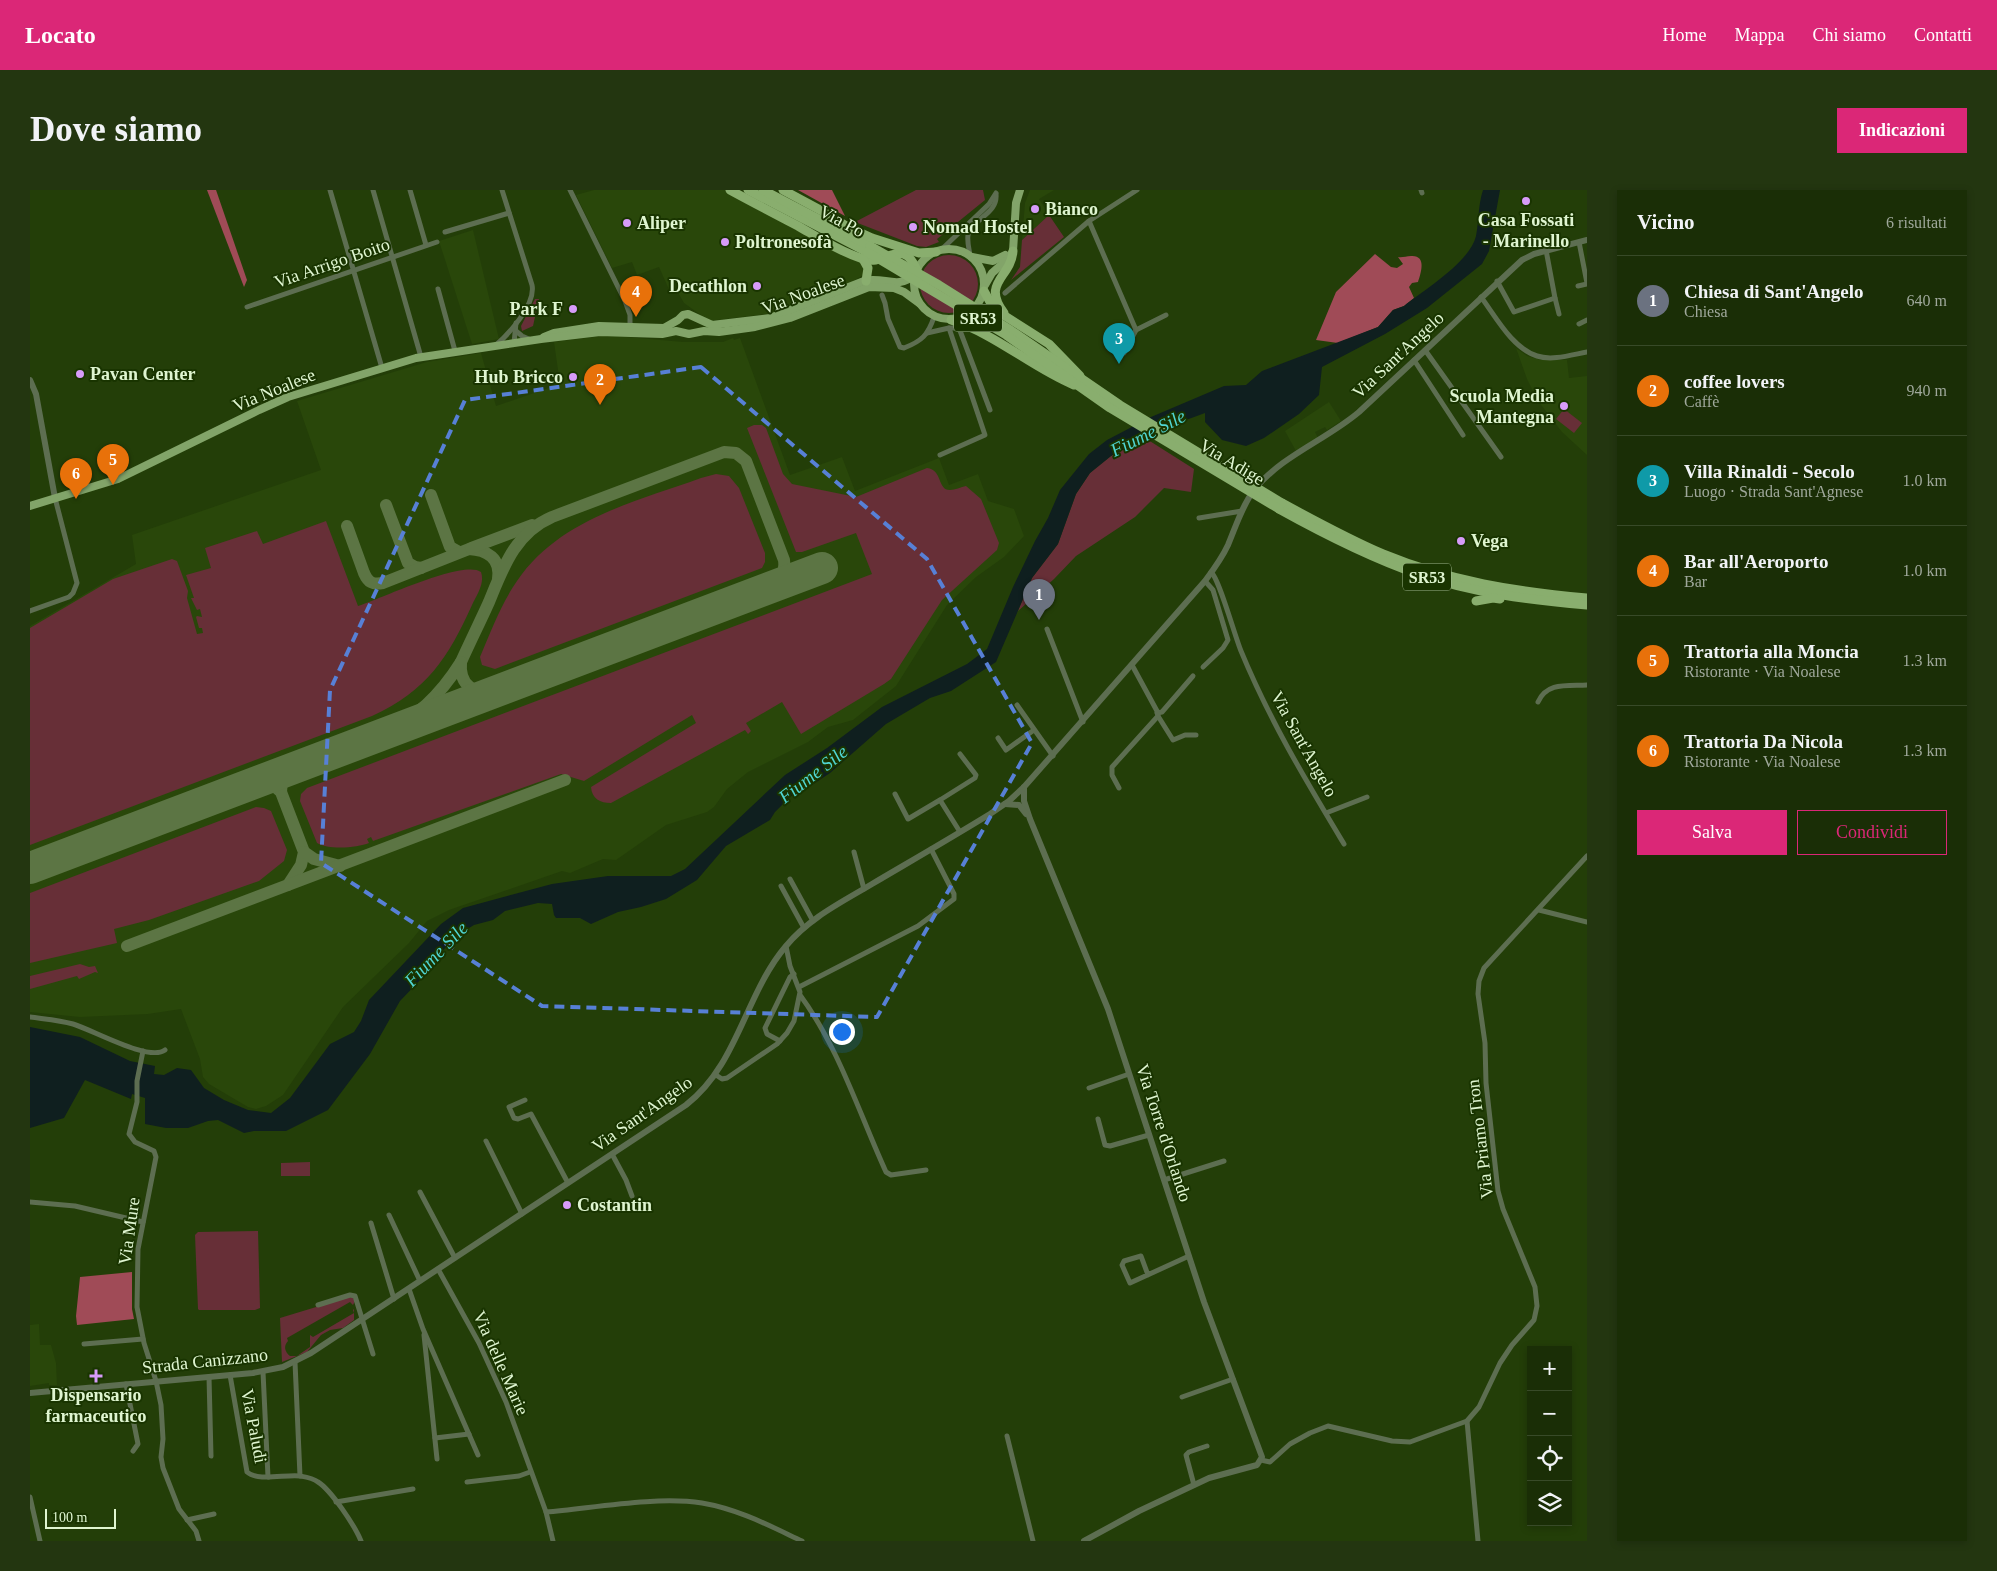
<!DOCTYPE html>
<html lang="it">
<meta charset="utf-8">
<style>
:root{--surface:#1a2e06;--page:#233610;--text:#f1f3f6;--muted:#9fa89b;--line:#384a28;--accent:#db2777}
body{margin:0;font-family:Georgia,serif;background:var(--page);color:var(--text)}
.controls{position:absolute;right:15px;bottom:15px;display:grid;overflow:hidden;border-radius:0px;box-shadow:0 2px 8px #0003}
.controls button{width:45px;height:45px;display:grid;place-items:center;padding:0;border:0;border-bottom:1px solid var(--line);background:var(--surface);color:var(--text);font:25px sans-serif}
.scale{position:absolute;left:15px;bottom:12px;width:71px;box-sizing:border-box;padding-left:5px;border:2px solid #dff5d0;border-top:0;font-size:14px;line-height:18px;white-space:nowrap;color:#dff5d0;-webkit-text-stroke:4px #193400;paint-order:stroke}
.you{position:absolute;left:811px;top:841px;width:18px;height:18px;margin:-12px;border:4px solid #fff;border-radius:50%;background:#1a73e8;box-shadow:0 0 0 8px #1a73e833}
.badge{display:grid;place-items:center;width:32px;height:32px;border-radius:50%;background:var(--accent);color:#fff;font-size:16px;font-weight:700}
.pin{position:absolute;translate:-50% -41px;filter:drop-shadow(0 1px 2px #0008)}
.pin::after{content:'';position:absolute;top:26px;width:18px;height:15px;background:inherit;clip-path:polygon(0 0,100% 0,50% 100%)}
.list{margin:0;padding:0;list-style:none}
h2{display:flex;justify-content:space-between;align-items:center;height:65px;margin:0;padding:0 20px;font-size:21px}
h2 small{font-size:16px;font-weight:400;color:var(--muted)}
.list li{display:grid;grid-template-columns:32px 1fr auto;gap:15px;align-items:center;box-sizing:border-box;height:90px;padding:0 20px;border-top:1px solid var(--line)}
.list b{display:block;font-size:19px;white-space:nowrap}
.list p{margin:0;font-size:16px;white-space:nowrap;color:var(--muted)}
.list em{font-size:16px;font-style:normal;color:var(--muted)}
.actions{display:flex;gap:10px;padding:15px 20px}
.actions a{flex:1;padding:11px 0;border:1px solid var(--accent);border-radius:0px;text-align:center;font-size:18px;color:var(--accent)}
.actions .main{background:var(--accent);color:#fff}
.icon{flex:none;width:28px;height:28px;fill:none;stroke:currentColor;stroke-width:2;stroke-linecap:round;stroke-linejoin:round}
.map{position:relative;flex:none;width:1557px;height:1351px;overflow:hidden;border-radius:0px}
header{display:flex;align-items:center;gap:30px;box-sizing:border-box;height:70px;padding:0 25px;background:var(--accent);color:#fff}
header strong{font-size:24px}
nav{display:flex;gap:28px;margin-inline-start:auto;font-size:18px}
.intro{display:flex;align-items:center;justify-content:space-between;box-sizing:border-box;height:120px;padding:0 30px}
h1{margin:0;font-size:35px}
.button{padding:12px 22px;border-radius:0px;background:var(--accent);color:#fff;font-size:18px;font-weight:700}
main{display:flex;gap:30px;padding:0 30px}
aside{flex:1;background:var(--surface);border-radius:0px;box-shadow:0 2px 8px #0003}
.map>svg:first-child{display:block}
</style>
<header>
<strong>Locato</strong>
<nav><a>Home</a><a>Mappa</a><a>Chi siamo</a><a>Contatti</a></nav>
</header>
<div class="intro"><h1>Dove siamo</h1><a class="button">Indicazioni</a></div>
<main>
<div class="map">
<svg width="1557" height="1351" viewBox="0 0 1557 1351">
<rect width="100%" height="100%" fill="#233e08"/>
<g fill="#29470a">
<path d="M564,0H697L834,72L835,84L820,93L743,123L679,131L654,113L647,101L641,104L629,77L607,85L602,72L582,78L546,5Z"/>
<path d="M1000,0H1024L1009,9L1019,25L992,50L995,13Z"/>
<path d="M443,40L469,149L442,154L409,51Z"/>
<path d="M572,146H586L653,152H693L703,148L704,150L710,148L760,285L812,267L825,301L909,268L919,295L948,284L958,311L984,319L994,346L974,367L946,387L917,415L866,496L823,530L798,537L778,552L718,582L697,599L684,617L677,622L636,635L586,670L573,669L540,683L532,681L419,720L397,731L379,753L313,817L253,905L236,916L226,919L218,917L179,894L173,887L170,869L151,819L118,824L50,827L0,822V436L106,374L102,345L291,280L267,211L397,172L451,163L466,216L530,194L524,152Z"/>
<path d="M1486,158L1497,166L1511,170H1537L1539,188L1557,186V265L1532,242L1508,211L1497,189Z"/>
<path d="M1299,212L1311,231L1297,240L1295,237L1285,242L1288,248L1266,261L1255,241Z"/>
<path d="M9,1134L10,1155H21L26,1173L27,1195H19V1193L0,1196V1135Z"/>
</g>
<g fill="#672f37">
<path d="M886,0H953L955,10L907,49L909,52L896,57L887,56L825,32Z"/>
<path d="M1019,25L1034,47L981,90L990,77L992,50Z"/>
<circle cx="919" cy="94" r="29"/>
<path d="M505,109H509L503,136L492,141L491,136Z"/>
<path d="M1534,219L1552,233L1544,243L1526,229Z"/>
<path d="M724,235H732L736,238L753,284L762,294L826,307L897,278C913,280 907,300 920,300C925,300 931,297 936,296L951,309L969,353L967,360L912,410L861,489L854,494L771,544L752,512L716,533L721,541L718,544L715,540L581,613C570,613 562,609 561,597L666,533L662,525L554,591L531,584L343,651L341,647L337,649L339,653C327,658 298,660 287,653L270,611L271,604L277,598L842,384L826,343L772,362H766L717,238Z"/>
<path d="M1115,248L1164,279L1161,302L1134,298L1105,327L1046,366L1024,389L988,421L1002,388L1028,354L1046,304L1060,283L1081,266Z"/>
<path d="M686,284L699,286L709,298L735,363V372L732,378L465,479L452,475L450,467C461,441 471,414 487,391C529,329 605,312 671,288Z"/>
<path d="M296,331L328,416C350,409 434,369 451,382C455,393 447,405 442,415C418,468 397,501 342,526L0,655V438L83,389L142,369L147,371L158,401L157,408L167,444L173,443L172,438H169L166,427L167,426L172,427L170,419L167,420L161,408H164L156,385L181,378L175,358L227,341L233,354Z"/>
<path d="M226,617L234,618L241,621L257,660L254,671L229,691L119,730L84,739L87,753L0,773V703Z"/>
<path d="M50,774L59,777L65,776L68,783L65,782L49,789L47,786L0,799V786Z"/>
<path d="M280,972V986H251V973Z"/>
<path d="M228,1041L230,1118L225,1120H169L168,1119L165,1045L168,1042Z"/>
<path d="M319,1107L323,1108L325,1111L323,1115L320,1112L257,1148L258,1151C253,1156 255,1162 260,1166H267L280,1157V1145L283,1147L324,1123L323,1120L324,1119V1130L313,1138L300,1140L291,1145L277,1162L252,1172L250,1128Z"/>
</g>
<g fill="#a04b57">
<path d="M177,0H186L217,90L214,97Z"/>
<path d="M768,0H802L815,26Z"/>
<path d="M1345,64L1361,77L1367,78L1373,74L1368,67C1372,68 1376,66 1381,66C1397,65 1391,83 1388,92L1382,93L1379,97L1384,108L1374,116L1363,120L1348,137L1308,153L1286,150L1306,102Z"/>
<path d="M102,1082V1119L104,1129L47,1135L46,1126L50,1087Z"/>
</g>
<path fill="#0f1f1f" d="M1453,0H1470L1459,61L1452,74L1397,118L1355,144L1292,177L1289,205L1269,224L1234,248L1216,256L1192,250L1175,232V223L1137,237L1081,266L1060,283L1046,304L1028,354L1002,388L966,472L921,501L900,508L856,534L800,583L782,595L771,599L760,607L745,622L740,630L696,656L667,690L636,709L611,717L588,722L561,734L550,728H526L524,725L522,714L508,713L475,721L463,730L444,735L431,743L407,766L394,786L370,811L340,864L298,920L256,941H224L214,943L188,930L178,931L158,938H136L115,934V908L102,904L101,909L55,890L34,928L0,938V837L50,847L100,871L125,876L124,884L134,885L147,878L161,880L174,898L194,910L218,920L241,923L260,908L300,854L324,842L331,831L339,810L411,734L433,718L522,694L578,686H641L655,679L755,585L797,558L852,517L937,474L957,459L983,397L1005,351L1018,328L1030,300L1059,264L1077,250L1121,227L1194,196L1216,195L1232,181L1348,137L1363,120L1374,116C1394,100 1440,72 1446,46C1449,31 1448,15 1453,0Z"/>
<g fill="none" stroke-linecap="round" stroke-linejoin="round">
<g stroke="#5c7544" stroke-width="12">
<path d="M401,305L420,357L429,362"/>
<path d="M356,315L378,373L385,377L391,378"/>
<path d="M317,336L334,383C338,392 342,395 353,393L439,359C457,360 471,368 468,389"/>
<path d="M441,358L502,335"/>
<path d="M431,472C440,452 450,432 459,412C473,378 485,343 522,327L694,262L706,263L716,271L754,370C756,386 749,392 736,399"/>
<path d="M349,545C387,527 409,507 431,472C429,496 444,504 466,502"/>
<path d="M229,591L242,594L251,602L274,662L271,675L258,695"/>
<path d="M251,602L252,590L258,580"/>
<path d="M274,662L284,669L310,676"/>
<path d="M97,756L535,590"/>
</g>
<path stroke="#5c7544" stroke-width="32" d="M0,678L792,378"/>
<g stroke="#5d6e51" stroke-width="5">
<path d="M300,0L352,178"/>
<path d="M343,0L391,167"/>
<path d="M380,0L396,55"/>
<path d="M540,0L595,111L600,125V138"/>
<path d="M1391,0L1392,3"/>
<path d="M1059,31L1106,140L1136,125"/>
<path d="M415,42L479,23"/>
<path d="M1549,52L1557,93"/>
<path d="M911,60L959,14L966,3"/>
<path d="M940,65C939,59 937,52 938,45C943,28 968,24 966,4"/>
<path d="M1467,91L1484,122L1525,108L1516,60"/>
<path d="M1548,96L1557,94"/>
<path d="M408,99L425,161"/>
<path d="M975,103L1059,31L1107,0"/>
<path d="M852,105L855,113L858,129L870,157L874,158C892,151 898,145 904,127"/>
<path d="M1451,107C1466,127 1482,158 1507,166C1522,171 1541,165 1557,162"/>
<path d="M1525,108L1529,124"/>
<path d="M217,117L407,52"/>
<path d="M1549,134L1557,130"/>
<path d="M919,138H929L960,220"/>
<path d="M486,141L492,146L501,150"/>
<path d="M897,143L919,138L955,245L910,265"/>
<path d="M484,153L486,133"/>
<path d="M465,156C479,144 506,114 502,95L472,0"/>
<path d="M1395,160L1471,267"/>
<path d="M1094,163L1106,140"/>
<path d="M1384,170L1433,245"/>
<path d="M1169,328L1212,321"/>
<path d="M1181,382C1189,388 1205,447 1211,461C1240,531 1275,589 1314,654"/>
<path d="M0,421L39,407L43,403L47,393L25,308"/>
<path d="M1017,439L1053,532"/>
<path d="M1173,477L1193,458L1198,450L1183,400L1175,391"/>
<path d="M1508,512C1517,492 1537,496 1557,495"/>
<path d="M987,515L1023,566"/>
<path d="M1127,523L1132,522L1163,486"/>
<path d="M1128,526L1143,550L1155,545H1166"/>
<path d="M968,548L976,560L1004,540"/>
<path d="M1089,598L1082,585V577L1128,526L1127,521L1102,475"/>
<path d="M865,604L878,629L910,610L930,642"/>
<path d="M910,610L945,588L946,585L930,564"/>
<path d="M1296,623L1337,607"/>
<path d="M824,662L834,699"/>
<path d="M760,689L783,731"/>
<path d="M751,696L774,738"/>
<path d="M1509,720L1557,732"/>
<path d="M769,797L888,736L924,709V704L901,659"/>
<path d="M770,805C809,858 829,923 856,982L861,985L896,980"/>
<path d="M0,827C14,829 29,830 43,834C63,840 119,872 135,860"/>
<path d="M750,851L737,844L735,838L760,787L764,784"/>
<path d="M113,861L107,891V912L99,944L105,952L124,961L126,967L108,1059L107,1117L114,1153L126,1191L131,1215L133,1249L131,1267L133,1278L149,1319L166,1341L169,1351"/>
<path d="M686,885L692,889L697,888L747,854L757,843L764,831L770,802L760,776L756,756"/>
<path d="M1059,898L1099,884"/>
<path d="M495,910L479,917L484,928L488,929L501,924L538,993"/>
<path d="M1068,929L1075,955L1080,956L1119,945"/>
<path d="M456,951L492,1024"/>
<path d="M582,964L596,990L602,1006"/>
<path d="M1134,990L1194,971"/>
<path d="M390,1002L425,1068"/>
<path d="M0,1012L45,1016L113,1032"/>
<path d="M359,1025L390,1091"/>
<path d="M341,1033L364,1109"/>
<path d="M408,1079L449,1153L476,1212L516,1322L523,1351"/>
<path d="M1118,1085L1111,1066L1094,1071L1092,1075L1100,1093L1159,1066"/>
<path d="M379,1099L393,1139L448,1265"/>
<path d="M288,1115L320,1105L325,1106L343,1164"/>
<path d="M394,1145L407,1269"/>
<path d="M54,1154L113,1149"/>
<path d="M265,1172L270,1286"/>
<path d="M233,1182L238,1287"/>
<path d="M200,1185L217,1282C228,1292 256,1284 270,1286C276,1287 283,1288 288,1292C301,1300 325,1336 331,1351"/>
<path d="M179,1187L181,1266"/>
<path d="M96,1194L108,1254L103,1261"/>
<path d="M1152,1207L1203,1189"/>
<path d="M1437,1231L1448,1351"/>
<path d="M977,1246L1003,1351"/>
<path d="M405,1248L439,1244"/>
<path d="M1231,1270L1240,1272L1260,1254L1280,1243L1298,1236L1362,1251L1380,1252L1437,1231L1449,1217L1470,1173L1482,1155L1504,1130L1507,1116L1505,1097L1473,1019L1468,1001L1456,893L1455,853L1448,804L1449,791L1454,778L1557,666"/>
<path d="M437,1292L489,1286L500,1282"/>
<path d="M1164,1295L1156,1265L1159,1262L1177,1256"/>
<path d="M0,1307L10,1351"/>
<path d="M306,1312L383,1299"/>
<path d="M516,1322C563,1318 626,1306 672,1313C708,1319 740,1336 772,1351"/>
<path d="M157,1330L184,1324"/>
</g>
<g stroke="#5d6e51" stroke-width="6">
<path d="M0,190L6,204L25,308"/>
<path d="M994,597V611L1000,629L1078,819L1174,1112L1232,1267L1227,1275L1179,1288L1109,1321L1054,1351"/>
<path d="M975,614L989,615L996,624"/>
<path d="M0,1203L223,1183L253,1177L281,1163L656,915C708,875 715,804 756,756C779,728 812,712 842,694C881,671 921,648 960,624L979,611L994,597L1175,391C1184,379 1192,368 1198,355C1206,336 1212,316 1224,300C1251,266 1296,250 1329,222L1492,70L1504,64L1557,50"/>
</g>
<g stroke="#82a469" stroke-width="8">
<circle cx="919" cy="94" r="35"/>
<path d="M942,67L963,71L975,65"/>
<path d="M955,95L962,83L978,69L983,61L986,13L990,0"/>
<path d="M514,147L524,143L569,136L634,138L648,130L653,125L658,124L682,135L740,128L834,91C854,86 867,100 885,85"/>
<path d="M0,316L88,289L229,220L258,207L386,168L511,149L570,142L632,144L646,141L659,144L674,141L689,142L725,137L760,128L839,97L864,98L874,102L889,113"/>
</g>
<g stroke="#89ae6e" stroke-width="9">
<path d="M700,0C722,12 745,24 768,36C789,48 809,61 833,69C856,77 873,45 887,81"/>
<path d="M718,0L837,62"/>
<path d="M733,0L840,56"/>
<path d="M753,0L792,21L818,37L842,48L889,63L906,62"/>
<path d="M833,69L838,78L836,91"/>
<path d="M954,101L964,119L1019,154L1050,186"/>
<path d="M974,123C951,92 981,88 983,61"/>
<path d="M921,130C966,144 1001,177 1044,195"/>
<path d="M1252,313C1285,331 1318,349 1353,364C1418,391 1488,402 1557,408"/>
<path d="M1249,319C1294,344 1339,367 1388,384C1442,403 1500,410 1557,415"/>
<path d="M1446,411L1463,408L1470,409"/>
</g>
<g stroke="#89ae6e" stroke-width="9">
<path d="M840,56L909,95L979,139L1090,215L1252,313"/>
<path d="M837,62L976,145L1080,218L1249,319"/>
</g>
</g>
<path fill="none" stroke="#5780d6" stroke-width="4" stroke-dasharray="10 6" stroke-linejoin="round" d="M671,177L897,369L1002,553L847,827L512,816L291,673L300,500L435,210Z"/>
<g fill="#d79bf9" stroke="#193400" stroke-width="2">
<circle cx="1496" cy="11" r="5"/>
<circle cx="1005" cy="19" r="5"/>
<circle cx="597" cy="33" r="5"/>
<circle cx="883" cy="37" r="5"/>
<circle cx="695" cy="52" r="5"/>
<circle cx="727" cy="96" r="5"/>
<circle cx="543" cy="119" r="5"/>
<circle cx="50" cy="184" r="5"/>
<circle cx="543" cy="187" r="5"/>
<circle cx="1534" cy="216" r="5"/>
<circle cx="1431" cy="351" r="5"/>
<circle cx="537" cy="1015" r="5"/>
<path d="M63.5 1178.5h5v5h5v5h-5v5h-5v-5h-5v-5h5z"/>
</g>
<g text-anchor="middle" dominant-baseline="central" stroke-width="4" stroke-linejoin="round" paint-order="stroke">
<g fill="#193400" stroke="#a4bb92" stroke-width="1">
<rect x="924" y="114.5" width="48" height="27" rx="4"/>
<rect x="1373" y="373.5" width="48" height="27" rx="4"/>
</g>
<g font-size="16" font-weight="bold" fill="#dff5d0">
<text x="948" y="128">SR53</text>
<text x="1397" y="387">SR53</text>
</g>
<g font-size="18" font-weight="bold" fill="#dff5d0" stroke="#193400" text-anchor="start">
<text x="1015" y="19">Bianco</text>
<text x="1496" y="30" text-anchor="middle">Casa Fossati<tspan x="1496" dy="21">- Marinello</tspan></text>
<text x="607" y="33">Aliper</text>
<text x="893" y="37">Nomad Hostel</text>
<text x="705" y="52">Poltronesofà</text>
<text x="717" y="96" text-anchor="end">Decathlon</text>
<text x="533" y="119" text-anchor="end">Park F</text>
<text x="60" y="184">Pavan Center</text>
<text x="533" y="187" text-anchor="end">Hub Bricco</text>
<text x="1524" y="206" text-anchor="end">Scuola Media<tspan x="1524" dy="21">Mantegna</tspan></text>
<text x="1441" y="351">Vega</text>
<text x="547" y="1015">Costantin</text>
<text x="66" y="1205" text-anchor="middle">Dispensario<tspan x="66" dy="21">farmaceutico</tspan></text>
</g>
<g font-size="18" fill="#dff5d0" stroke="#193400">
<text transform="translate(812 31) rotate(28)">Via Po</text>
<text transform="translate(302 73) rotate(-19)">Via Arrigo Boito</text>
<text transform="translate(773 104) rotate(-20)">Via Noalese</text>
<text transform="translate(1368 165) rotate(-43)">Via Sant'Angelo</text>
<text transform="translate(244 200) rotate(-22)">Via Noalese</text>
<text transform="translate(1202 272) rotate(31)">Via Adige</text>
<text transform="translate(1274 554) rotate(61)">Via Sant'Angelo</text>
<text transform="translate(612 924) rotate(-35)">Via Sant'Angelo</text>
<text transform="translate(1134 943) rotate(72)">Via Torre d'Orlando</text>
<text transform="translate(1450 949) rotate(-97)">Via Priamo Tron</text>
<text transform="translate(99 1041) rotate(-82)">Via Mure</text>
<text transform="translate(175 1171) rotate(-6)">Strada Canizzano</text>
<text transform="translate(471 1173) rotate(66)">Via delle Marie</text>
<text transform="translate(224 1236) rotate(79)">Via Paludi</text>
</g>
<g font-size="19" font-style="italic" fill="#50d5d2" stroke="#193400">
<text transform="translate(1118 243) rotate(-27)">Fiume Sile</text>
<text transform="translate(783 584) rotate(-38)">Fiume Sile</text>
<text transform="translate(406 764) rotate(-46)">Fiume Sile</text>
</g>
</g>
</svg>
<div class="controls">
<button>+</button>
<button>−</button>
<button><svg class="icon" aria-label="locate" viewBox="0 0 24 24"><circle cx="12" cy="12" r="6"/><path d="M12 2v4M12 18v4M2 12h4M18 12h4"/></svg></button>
<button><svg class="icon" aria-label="layers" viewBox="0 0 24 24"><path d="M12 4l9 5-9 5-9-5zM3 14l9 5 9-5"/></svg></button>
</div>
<div class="scale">100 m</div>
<div class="you"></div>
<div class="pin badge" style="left:1009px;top:430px;background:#6b7280">1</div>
<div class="pin badge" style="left:570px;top:215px;background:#e8710a">2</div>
<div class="pin badge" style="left:1089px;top:174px;background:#0f9aa8">3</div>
<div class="pin badge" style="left:606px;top:127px;background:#e8710a">4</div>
<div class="pin badge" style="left:83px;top:295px;background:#e8710a">5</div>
<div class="pin badge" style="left:46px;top:309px;background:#e8710a">6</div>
</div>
<aside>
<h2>Vicino<small>6 risultati</small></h2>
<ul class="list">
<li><span class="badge" style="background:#6b7280">1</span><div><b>Chiesa di Sant'Angelo</b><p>Chiesa</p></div><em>640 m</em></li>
<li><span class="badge" style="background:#e8710a">2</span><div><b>coffee lovers</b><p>Caffè</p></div><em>940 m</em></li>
<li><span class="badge" style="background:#0f9aa8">3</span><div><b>Villa Rinaldi - Secolo</b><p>Luogo · Strada Sant'Agnese</p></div><em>1.0 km</em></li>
<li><span class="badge" style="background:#e8710a">4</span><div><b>Bar all'Aeroporto</b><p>Bar</p></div><em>1.0 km</em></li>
<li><span class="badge" style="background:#e8710a">5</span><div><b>Trattoria alla Moncia</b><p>Ristorante · Via Noalese</p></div><em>1.3 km</em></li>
<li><span class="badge" style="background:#e8710a">6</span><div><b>Trattoria Da Nicola</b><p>Ristorante · Via Noalese</p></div><em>1.3 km</em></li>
</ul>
<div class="actions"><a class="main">Salva</a><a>Condividi</a></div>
</aside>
</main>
